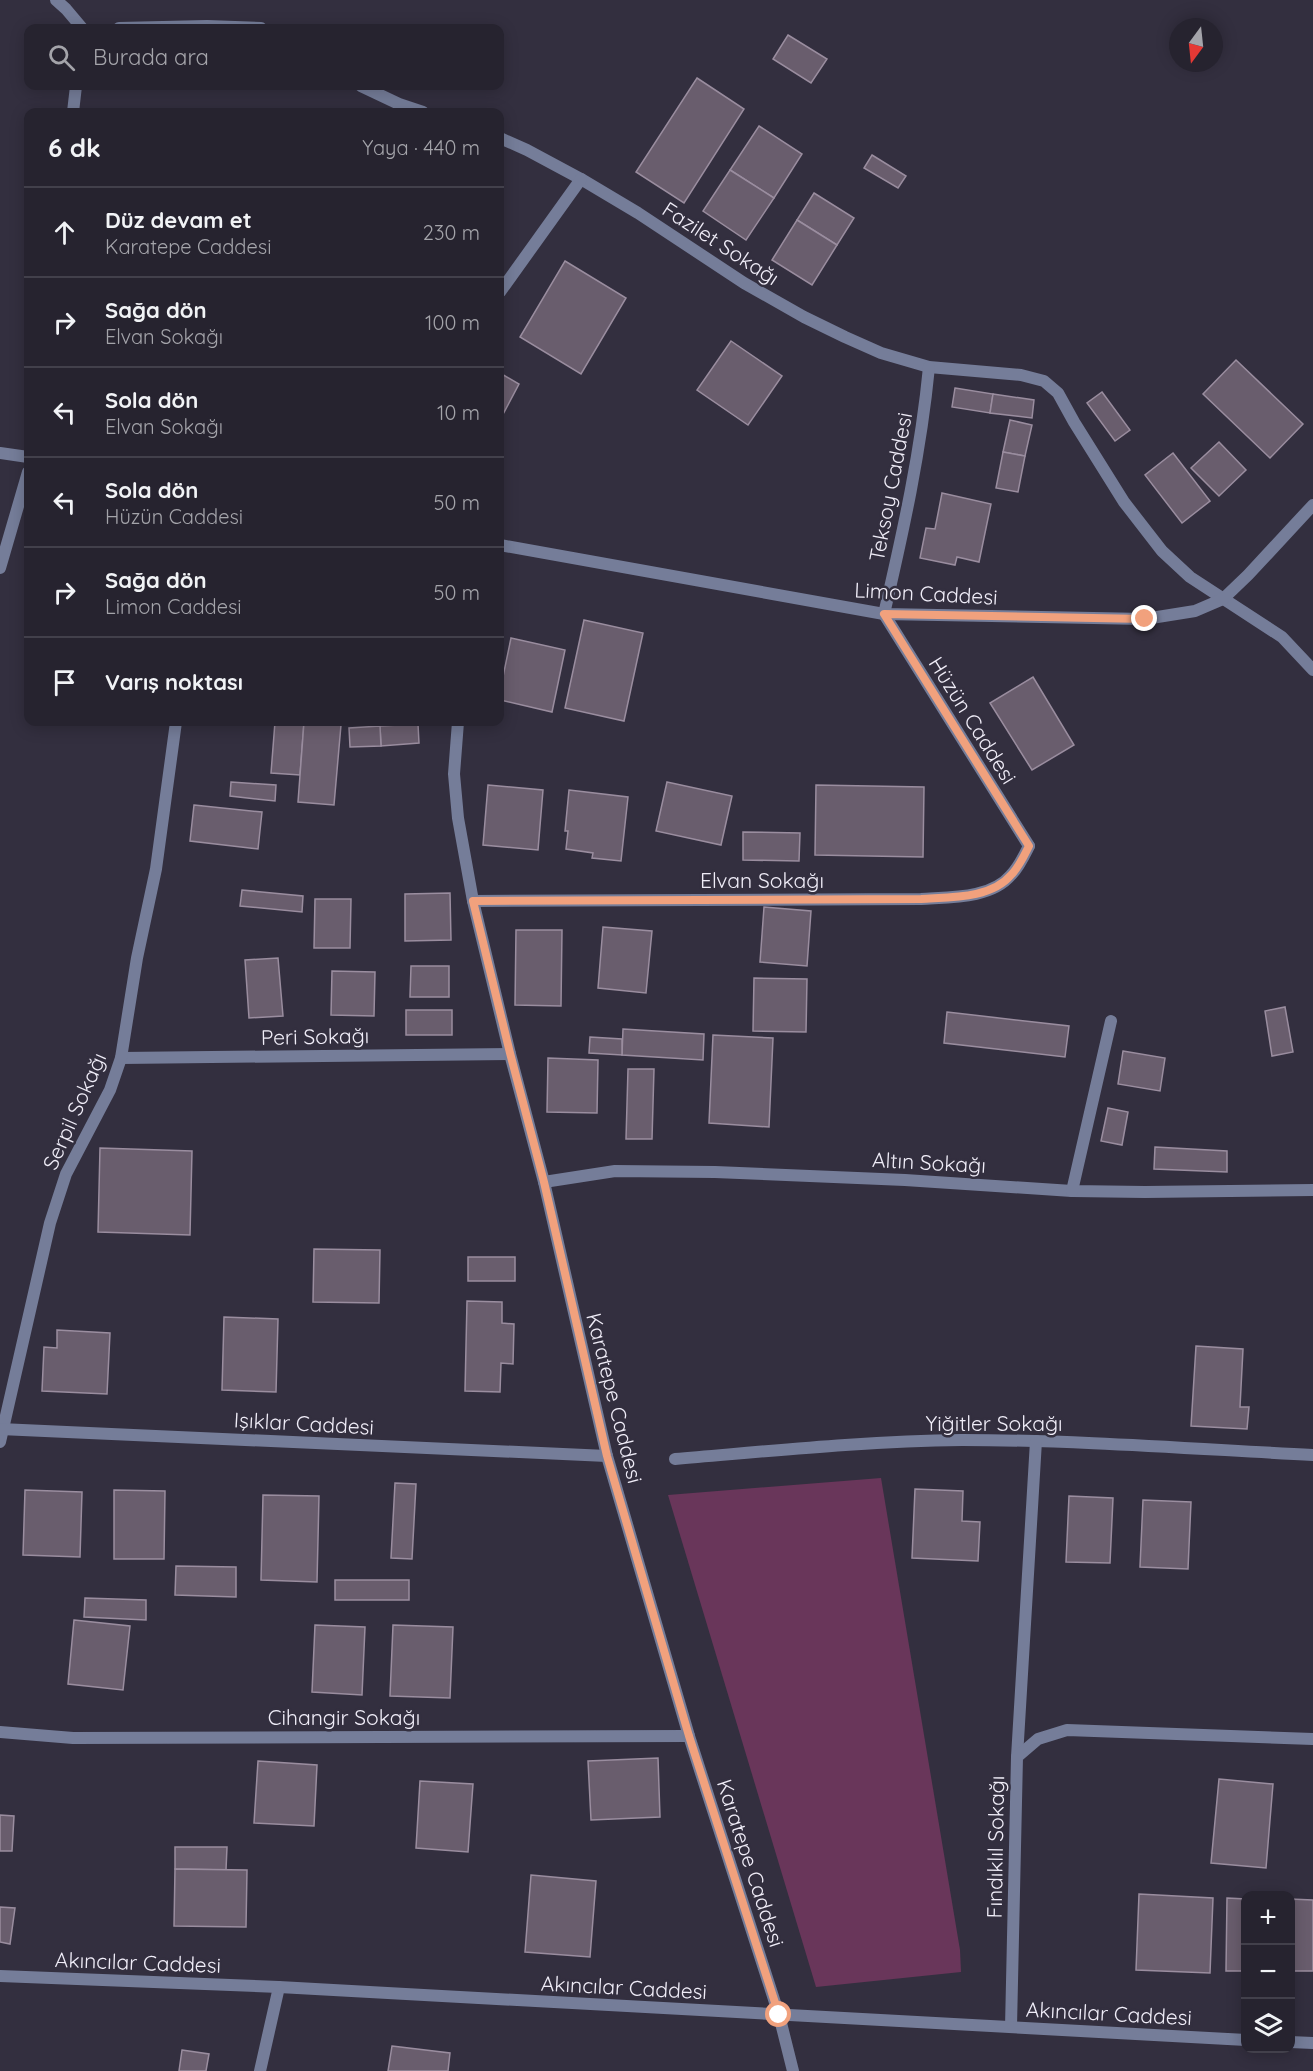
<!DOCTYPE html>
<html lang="tr">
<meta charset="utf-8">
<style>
:root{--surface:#26232f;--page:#322f3b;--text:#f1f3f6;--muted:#a4a4aa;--line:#42404b}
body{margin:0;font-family:Quicksand,sans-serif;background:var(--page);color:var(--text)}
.controls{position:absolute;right:18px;bottom:18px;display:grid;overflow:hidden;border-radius:12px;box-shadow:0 3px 15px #0003}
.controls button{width:54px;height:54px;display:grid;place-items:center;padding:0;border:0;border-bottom:2px solid var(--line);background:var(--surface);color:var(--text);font:30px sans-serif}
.compass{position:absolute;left:1169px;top:18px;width:54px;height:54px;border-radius:50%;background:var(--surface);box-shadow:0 3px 15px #0003;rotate:195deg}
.stop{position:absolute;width:18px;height:18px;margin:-14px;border:4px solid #f1a17d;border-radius:50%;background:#fff}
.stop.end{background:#f1a17d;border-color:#fff;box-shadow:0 2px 6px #0008}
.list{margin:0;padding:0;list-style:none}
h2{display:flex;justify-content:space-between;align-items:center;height:78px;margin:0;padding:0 24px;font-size:26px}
h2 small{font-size:20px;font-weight:400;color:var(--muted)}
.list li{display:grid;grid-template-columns:39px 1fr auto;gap:18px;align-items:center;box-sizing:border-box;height:90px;padding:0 24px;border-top:2px solid var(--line)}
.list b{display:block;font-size:22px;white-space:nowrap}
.list p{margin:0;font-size:20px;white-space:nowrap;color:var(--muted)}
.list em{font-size:20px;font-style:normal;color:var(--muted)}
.icon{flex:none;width:33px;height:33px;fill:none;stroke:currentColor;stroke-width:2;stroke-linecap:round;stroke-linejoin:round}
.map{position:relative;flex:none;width:1313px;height:2071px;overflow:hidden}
.search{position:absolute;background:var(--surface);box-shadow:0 3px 15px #0003;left:24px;top:24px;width:480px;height:66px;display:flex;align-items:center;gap:15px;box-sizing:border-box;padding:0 21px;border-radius:12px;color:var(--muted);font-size:22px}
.panel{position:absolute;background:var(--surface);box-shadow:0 3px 15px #0003;left:24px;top:108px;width:480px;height:618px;border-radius:12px}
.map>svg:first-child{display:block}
</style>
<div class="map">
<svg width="1313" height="2071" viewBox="0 0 1313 2071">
<rect width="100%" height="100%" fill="#332f3f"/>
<path fill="#69365a" d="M881,1478L960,1950L961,1972L816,1987L668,1495Z"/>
<g fill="#695d6d" stroke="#9a8d9f" stroke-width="1.5">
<path d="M788,35L827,59L811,83L773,59Z"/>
<path d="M697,78L744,109L684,203L636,172Z"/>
<path d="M759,126L802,154L774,198L730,170Z"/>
<path d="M872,155L906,176L898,188L864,168Z"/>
<path d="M730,170L774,198L746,240L703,211Z"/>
<path d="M814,193L854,218L837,245L797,220Z"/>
<path d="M797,220L837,245L812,285L772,260Z"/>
<path d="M565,261L626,298L581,374L520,337Z"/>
<path d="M731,341L782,376L748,425L697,390Z"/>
<path d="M1236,360L1303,424L1270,458L1203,394Z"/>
<path d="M500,373L519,384L500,420Z"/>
<path d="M955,388L993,394L990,413L952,407Z"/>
<path d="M1102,392L1130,430L1115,441L1087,403Z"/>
<path d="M993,394L1034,400L1032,418L990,413Z"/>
<path d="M1010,420L1032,425L1025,456L1003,452Z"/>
<path d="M1219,442L1246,470L1219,496L1191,468Z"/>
<path d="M1003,452L1025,456L1018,492L996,488Z"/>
<path d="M1173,453L1210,501L1182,523L1145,475Z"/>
<path d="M942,493L991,504L979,562L957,557L955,565L920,558L926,528L935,529Z"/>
<path d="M584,620L643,633L624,721L565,708Z"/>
<path d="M511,638L565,650L552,712L500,700V691Z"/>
<path d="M1033,677L1074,745L1032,770L990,703Z"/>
<path d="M275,722H304L300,775L271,773Z"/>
<path d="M304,722L341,725L334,805L298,802Z"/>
<path d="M418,724L419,743L381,746L380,726Z"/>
<path d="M380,726L381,746L350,747L349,728Z"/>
<path d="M231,782L276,785L275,801L230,796Z"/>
<path d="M667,782L732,796L721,845L656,831Z"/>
<path d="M488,785L543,790L538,850L483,845Z"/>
<path d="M816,785L924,787L923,857L815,855Z"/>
<path d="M569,790L628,797L621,861L592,858L593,853L566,849L568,831H565Z"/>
<path d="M194,805L262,812L258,849L190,841Z"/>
<path d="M743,832L800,833L799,861L743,860Z"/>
<path d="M242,890L303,896L302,912L240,906Z"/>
<path d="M450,893L451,940L405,941V894Z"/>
<path d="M315,899H351L350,948H314Z"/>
<path d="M764,907L811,911L807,966L760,962Z"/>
<path d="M603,927L652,931L646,993L598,988Z"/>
<path d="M516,930H562L561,1006L515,1005Z"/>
<path d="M278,958L283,1016L249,1018L245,960Z"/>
<path d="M411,966H449V997H410Z"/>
<path d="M332,971L375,972L374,1016L331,1015Z"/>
<path d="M754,978L807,979L806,1032L753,1031Z"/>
<path d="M1285,1007L1293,1052L1272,1056L1265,1011Z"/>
<rect x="406" y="1010" width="46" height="25"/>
<path d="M947,1012L1069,1026L1065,1057L944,1043Z"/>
<path d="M623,1029L704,1034L703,1060L622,1055Z"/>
<path d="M713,1035L773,1038L769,1127L709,1123Z"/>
<path d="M590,1037L622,1039V1055L589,1053Z"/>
<path d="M1123,1051L1165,1058L1160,1091L1118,1084Z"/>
<path d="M548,1058L598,1060L597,1113L547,1112Z"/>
<path d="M628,1069H654L652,1139H626Z"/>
<path d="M1108,1108L1128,1112L1122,1145L1101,1141Z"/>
<path d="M1155,1147L1227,1151V1172L1154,1169Z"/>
<path d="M100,1148L192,1151L190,1235L98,1232Z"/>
<path d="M314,1249L380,1250L379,1303L313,1302Z"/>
<rect x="468" y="1257" width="47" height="24"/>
<path d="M467,1301L502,1302V1323L514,1324L513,1364L501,1363L500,1392L465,1391Z"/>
<path d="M224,1317L278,1319L276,1392L222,1390Z"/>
<path d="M57,1330L110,1333L107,1394L42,1391L44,1347L57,1348Z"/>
<path d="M1196,1346L1243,1349L1240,1407H1249L1247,1429L1191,1426Z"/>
<path d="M395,1483L416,1484L412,1559L391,1558Z"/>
<path d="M915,1489L963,1491L962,1521L980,1522L978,1561L912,1558Z"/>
<path d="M25,1490L82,1492L80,1557L23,1555Z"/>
<path d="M114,1490L165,1491L164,1559H114Z"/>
<path d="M263,1495L319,1496L317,1582L261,1580Z"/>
<path d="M1069,1496L1113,1498L1110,1563L1066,1562Z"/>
<path d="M1143,1500L1191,1502L1188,1569L1140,1567Z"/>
<path d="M176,1566L236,1567V1597L175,1595Z"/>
<rect x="335" y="1580" width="74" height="20"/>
<path d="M85,1598L146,1600V1620L84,1617Z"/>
<path d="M74,1620L130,1626L123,1690L68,1684Z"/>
<path d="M315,1625L365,1627L362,1695L312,1692Z"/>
<path d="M393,1625L453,1627L450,1698L390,1696Z"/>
<path d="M658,1758L660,1817L591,1820L588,1761Z"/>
<path d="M258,1761L317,1765L314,1826L254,1823Z"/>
<path d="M1219,1779L1273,1784L1266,1868L1211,1863Z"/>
<path d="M420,1781L473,1784L468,1852L416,1848Z"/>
<path d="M0,1815L14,1816L12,1851H0Z"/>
<path d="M175,1847H227L226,1870L175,1869Z"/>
<path d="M175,1869L247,1870L246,1927L174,1926Z"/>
<path d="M531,1875L596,1881L590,1957L525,1952Z"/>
<path d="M1139,1894L1213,1898L1210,1973L1136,1970Z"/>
<path d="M1227,1898L1246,1899V1971H1226Z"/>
<path d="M1290,1899L1313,1900V1971H1290Z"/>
<path d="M0,1907L15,1908L10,1944L0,1942Z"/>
<path d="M392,2046L450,2053L448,2071H388Z"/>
<path d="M182,2050L209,2054L206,2071H179Z"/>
</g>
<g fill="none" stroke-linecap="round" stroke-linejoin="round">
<g stroke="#757d99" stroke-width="12">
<path d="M56,0L66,9L82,28"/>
<path d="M119,28L207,26L261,28"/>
<path d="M361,86L399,104L423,112"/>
<path d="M73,112L76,86"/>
<path d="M500,138L527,150L581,179L638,213L744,283L804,317L845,337L881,353L929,367L1021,375L1044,381L1058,393L1074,422L1124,502L1162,551L1190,577L1282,637L1313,670"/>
<path d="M500,292L581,179"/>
<path d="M0,568L28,472"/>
<path d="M473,901L921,899C949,897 991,899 1011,875C1019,867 1024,856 1029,846"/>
<path d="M121,1058L510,1054"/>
<path d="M544,1182L615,1171L715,1172L905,1180L1072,1191L1145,1192L1313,1190"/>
<path d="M0,1442L50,1223L66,1174L110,1090L121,1058L137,958L156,869L176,722"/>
<path d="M675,1459C771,1451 866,1441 962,1440C1079,1440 1196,1449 1313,1455"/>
<path d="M0,1732L73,1738L689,1736"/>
<path d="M1017,1757L1036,1441"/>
<path d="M1011,2027L1017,1757L1038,1739L1067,1730L1313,1739"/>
<path d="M260,2071L279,1987"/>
</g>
<g stroke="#757d99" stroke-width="12">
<path d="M929,367C921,451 903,532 884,614L1029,846"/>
<path d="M0,453L28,457"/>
<path d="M500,545L884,614L1145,619L1195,611L1223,599L1248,575L1313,505"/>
<path d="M458,722L454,774L458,818L473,901L510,1054L544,1182L607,1456L689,1736L779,2015L793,2071"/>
<path d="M1072,1191L1111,1021"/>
<path d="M0,1429L607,1456"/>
<path d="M0,1976L279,1987L1246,2040"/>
<path d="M1290,2042L1313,2043"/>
</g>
</g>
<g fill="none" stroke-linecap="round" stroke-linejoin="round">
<path stroke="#f1a17d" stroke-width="8" d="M779,2015L689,1736L607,1456L544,1182L510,1053L473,901L921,899C949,897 991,899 1011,875C1019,867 1024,856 1029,846L884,614L1145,619"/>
</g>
<g text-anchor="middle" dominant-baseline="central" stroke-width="5" stroke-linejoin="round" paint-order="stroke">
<g font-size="21" fill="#f0edf8" stroke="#332f3f">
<text transform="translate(721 243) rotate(33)">Fazilet Sokağı</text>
<text transform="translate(890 487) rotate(-79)">Teksoy Caddesi</text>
<text transform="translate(926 593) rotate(3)">Limon Caddesi</text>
<text transform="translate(973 720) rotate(58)">Hüzün Caddesi</text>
<text x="762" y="880">Elvan Sokağı</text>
<text transform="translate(315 1036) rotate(-1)">Peri Sokağı</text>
<text transform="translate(74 1111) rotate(-66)">Serpil Sokağı</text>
<text transform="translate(929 1162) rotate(3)">Altın Sokağı</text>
<text transform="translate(615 1398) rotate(76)">Karatepe Caddesi</text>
<text transform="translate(304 1423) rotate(3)">Işıklar Caddesi</text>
<text x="994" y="1423">Yiğitler Sokağı</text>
<text x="344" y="1717">Cihangir Sokağı</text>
<text transform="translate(995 1847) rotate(-89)">Fındıklıl Sokağı</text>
<text transform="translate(751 1863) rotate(72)">Karatepe Caddesi</text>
<text transform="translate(138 1962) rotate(2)">Akıncılar Caddesi</text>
<text transform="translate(624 1987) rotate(3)">Akıncılar Caddesi</text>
<text transform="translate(1109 2013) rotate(3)">Akıncılar Caddesi</text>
</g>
</g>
</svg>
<div class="controls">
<button>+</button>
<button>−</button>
<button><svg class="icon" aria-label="layers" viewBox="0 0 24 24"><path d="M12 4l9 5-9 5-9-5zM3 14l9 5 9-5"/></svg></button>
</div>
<svg class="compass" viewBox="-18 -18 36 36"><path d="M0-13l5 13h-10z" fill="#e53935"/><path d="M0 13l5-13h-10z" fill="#a4a4aa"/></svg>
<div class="stop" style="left:779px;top:2015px"></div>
<div class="stop end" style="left:1145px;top:619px"></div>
<div class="search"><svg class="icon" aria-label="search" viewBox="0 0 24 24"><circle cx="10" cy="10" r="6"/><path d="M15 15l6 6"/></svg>Burada ara</div>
<section class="panel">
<h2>6 dk<small>Yaya · 440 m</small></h2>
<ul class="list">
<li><svg class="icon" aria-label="ahead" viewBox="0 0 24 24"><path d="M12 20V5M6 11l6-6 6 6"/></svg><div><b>Düz devam et</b><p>Karatepe Caddesi</p></div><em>230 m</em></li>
<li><svg class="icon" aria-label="right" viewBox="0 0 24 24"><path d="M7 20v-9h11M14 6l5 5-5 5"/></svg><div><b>Sağa dön</b><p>Elvan Sokağı</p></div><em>100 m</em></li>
<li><svg class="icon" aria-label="left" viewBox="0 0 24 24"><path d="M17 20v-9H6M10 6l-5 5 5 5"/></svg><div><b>Sola dön</b><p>Elvan Sokağı</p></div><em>10 m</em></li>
<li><svg class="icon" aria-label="left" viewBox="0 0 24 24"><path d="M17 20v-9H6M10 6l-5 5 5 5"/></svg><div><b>Sola dön</b><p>Hüzün Caddesi</p></div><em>50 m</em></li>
<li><svg class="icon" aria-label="right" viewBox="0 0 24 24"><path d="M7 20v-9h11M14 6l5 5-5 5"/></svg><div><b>Sağa dön</b><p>Limon Caddesi</p></div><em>50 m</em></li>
<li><svg class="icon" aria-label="arrive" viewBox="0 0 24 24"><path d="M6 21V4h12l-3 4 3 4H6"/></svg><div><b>Varış noktası</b></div></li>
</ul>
</section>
</div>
